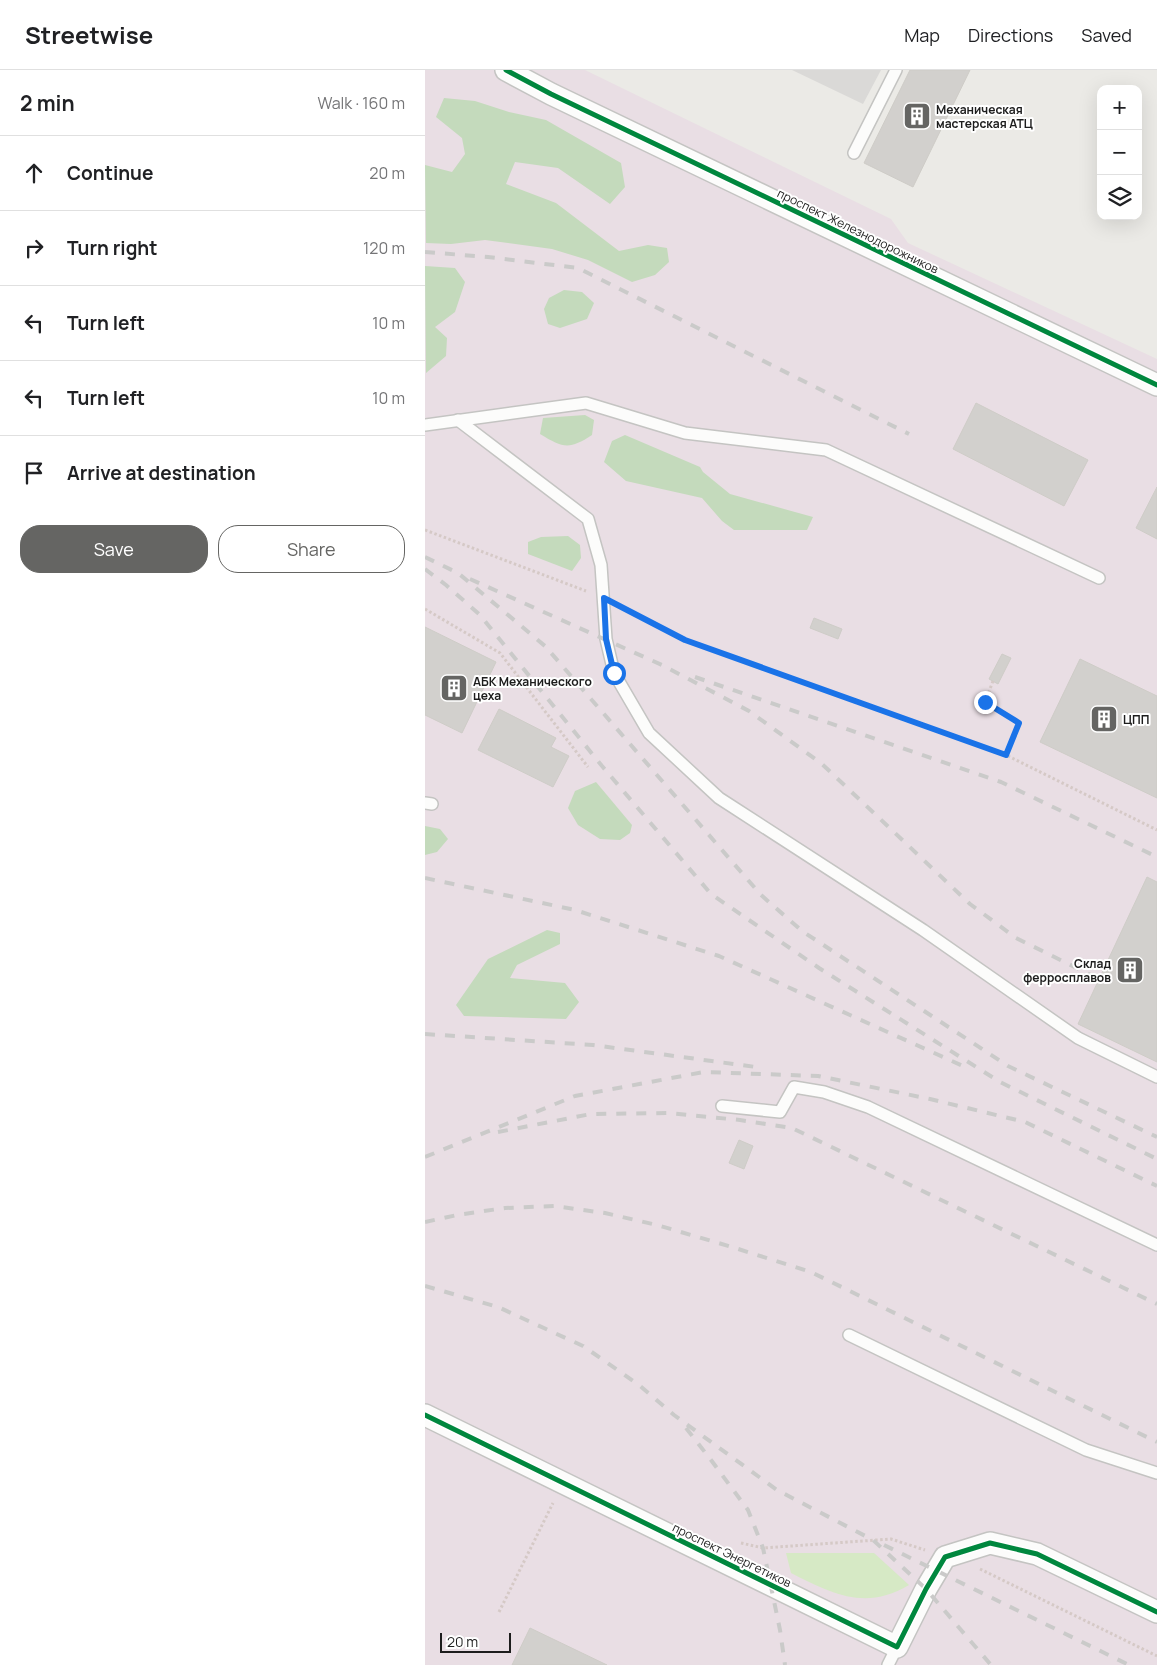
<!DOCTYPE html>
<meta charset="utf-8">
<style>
:root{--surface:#fff;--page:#f6f6f6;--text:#202124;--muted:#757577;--line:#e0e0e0;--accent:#656563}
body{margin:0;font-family:Manrope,sans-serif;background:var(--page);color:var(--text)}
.controls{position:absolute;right:15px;top:15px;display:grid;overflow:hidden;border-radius:10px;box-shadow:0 5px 20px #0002}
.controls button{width:45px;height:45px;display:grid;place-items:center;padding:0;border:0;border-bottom:1px solid var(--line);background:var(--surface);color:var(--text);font:25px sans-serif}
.scale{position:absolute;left:15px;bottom:12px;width:71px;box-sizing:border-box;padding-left:5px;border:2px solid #1d1d1d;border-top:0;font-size:14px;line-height:18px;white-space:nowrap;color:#1d1d1d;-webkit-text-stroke:4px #fff;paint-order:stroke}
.stop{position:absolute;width:15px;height:15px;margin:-11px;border:4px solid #1a73e8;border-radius:50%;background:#fff}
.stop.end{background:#1a73e8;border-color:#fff;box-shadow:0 1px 5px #0008}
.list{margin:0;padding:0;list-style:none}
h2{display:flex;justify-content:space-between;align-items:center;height:65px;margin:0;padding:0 20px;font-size:21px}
h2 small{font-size:16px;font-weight:400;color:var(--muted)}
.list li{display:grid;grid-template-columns:32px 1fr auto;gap:15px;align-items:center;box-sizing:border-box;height:75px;padding:0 20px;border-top:1px solid var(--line)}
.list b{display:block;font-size:19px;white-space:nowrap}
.list em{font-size:16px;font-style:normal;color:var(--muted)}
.actions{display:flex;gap:10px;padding:15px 20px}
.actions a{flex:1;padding:11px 0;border:1px solid var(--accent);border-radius:20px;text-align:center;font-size:18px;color:var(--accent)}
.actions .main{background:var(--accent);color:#fff}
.icon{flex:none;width:28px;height:28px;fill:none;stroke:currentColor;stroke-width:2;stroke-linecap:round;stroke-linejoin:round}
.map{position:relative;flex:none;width:732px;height:1595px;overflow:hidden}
header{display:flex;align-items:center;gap:30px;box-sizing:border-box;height:70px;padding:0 25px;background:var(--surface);border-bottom:1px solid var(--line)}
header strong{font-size:24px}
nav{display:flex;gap:28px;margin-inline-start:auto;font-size:18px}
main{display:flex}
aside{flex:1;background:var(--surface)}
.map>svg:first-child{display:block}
</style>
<header>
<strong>Streetwise</strong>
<nav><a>Map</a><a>Directions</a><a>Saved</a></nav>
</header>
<main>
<aside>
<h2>2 min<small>Walk · 160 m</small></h2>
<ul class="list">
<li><svg class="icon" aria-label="ahead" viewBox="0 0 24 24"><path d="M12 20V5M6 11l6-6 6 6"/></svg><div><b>Continue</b></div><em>20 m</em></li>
<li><svg class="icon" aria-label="right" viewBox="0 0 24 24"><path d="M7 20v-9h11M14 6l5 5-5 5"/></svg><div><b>Turn right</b></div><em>120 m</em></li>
<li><svg class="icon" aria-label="left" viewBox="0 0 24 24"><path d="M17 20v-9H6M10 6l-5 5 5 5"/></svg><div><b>Turn left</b></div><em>10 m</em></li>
<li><svg class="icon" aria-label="left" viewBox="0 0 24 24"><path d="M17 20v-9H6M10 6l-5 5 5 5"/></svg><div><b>Turn left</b></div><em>10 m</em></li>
<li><svg class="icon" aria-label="arrive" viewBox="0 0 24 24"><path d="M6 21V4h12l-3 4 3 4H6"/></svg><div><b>Arrive at destination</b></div></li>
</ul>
<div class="actions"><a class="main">Save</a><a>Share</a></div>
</aside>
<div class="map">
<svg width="732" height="1595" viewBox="0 0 732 1595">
<rect width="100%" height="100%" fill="#ebeae6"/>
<path fill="#dad9d7" d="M367,0H456L438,34Z"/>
<path fill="#e9dee4" d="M0,0H160L466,149L483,173L732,289V1595H0Z"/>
<path fill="#d6e9c5" d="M361,1483H449L484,1515C441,1541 407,1524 366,1503Z"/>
<g fill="#c4dabc">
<path d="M19,28L50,31L84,42L121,50L196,93L200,117L185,134L133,98L90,92L81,114L131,133L194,181L223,175L242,178L244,192L230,205L207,212L163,190L127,179L60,170L26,174L1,173L0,95L27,102L40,84L37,68L11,47Z"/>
<path d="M0,196L30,198L40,212L30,242L10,257L22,268L21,286L1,303Z"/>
<path d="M139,220L157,222L169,233L162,249L135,258L123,254L119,239L124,228Z"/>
<path d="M160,345L169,350L167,365C144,380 138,378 115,364L118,348Z"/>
<path d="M200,365L275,397L278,402L305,424L388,447L382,460H309L297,451L277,428L201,411L179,392L187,371Z"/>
<path d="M143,466L155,475L156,488L147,501L103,484V472L116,467Z"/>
<path d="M171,712L207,755L205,763L195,770L175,769L153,755L143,738L150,721Z"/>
<path d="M0,756L15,759L23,769L12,782L0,785Z"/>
<path d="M122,860L135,863V874L92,895L85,908L140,913L154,932L141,949L39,946L31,935L63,889Z"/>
</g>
<g fill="#d2d0cd" stroke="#ceccc7">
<path d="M485,0H545L488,117L439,93Z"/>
<path d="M551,333L663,390L639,436L528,379Z"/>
<path d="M732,417V469L711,458Z"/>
<path d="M389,548L417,559L413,569L385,558Z"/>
<path d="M0,557L71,592L37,663L0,645Z"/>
<path d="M577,584L586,588L573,614L564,609Z"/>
<path d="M655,589L732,626V728L615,672Z"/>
<path d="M74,639L131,668L126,677L144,686L128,717L53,680Z"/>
<path d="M722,807L732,812V992L653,954Z"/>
<path d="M314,1070L328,1076L319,1099L304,1093Z"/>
<path d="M105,1558L182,1595H87Z"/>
</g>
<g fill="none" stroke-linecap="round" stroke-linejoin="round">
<g stroke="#c4c4c2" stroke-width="14">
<g id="service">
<path d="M429,83L471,0"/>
<path d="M33,350L163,449L176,495L181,569L189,603L224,663L294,728L498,860L653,968L732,1007"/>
<path d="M0,355L161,333L260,363L401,380L674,508"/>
<path d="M0,733L7,734"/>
<path d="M297,1036L355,1042L369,1017L399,1022L443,1037L732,1175"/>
<path d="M424,1265L661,1380L732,1403"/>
<path d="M463,1595L472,1577"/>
</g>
</g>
<g stroke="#c4c4c2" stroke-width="24">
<g id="minor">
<path d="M81,0L126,24L732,315"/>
<path d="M0,1345L472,1577L501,1519L520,1487L565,1473L612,1484L732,1542"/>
</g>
</g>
<g stroke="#d5c9c6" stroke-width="3" stroke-dasharray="2.5 2.5" stroke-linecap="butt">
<path d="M0,460L161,521"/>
<path d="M196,537L260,570L581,685L732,760"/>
<path d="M0,539L75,583L163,697"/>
<path d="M568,611L560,632L594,653L581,685"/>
<path d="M316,1473L338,1478L466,1469L500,1480"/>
<path d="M555,1499L732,1586"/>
<path d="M74,1542L128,1433"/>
</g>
<use href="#service" stroke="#fcfcfb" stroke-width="11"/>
<use href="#minor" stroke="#fcfcfb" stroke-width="21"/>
<g stroke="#cacac9" stroke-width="4" stroke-dasharray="10 10" stroke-linecap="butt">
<path d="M0,182L63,187L153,198L484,364"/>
<path d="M0,487L33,503L120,576L336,825L377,861L583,996L732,1067"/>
<path d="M0,499L21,515L55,545L177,696L286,824L394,898L575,1012L732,1089"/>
<path d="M45,509L237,595L324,641L397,694L545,834L591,868L674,909"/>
<path d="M270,607L576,712L732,787"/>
<path d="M0,808L150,840L294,886L538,996"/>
<path d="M0,964L168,975L331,997"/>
<path d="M73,1062L166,1044L244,1043L315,1050L367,1058L732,1234"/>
<path d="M0,1087L150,1026L279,1002L393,1006L505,1029L600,1052L732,1116"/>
<path d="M0,1152L32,1145L80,1138L129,1136L180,1143L232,1155L307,1177L386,1202L732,1372"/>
<path d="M0,1216L73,1237L158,1276L214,1315L249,1345L352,1420L448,1470L501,1519L566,1595"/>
<path d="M261,1358L286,1390L323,1440L338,1478L355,1560L360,1595"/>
<path d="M459,1475L704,1595"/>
</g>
<g stroke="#fff" stroke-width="8">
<g id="cycleway">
<path d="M81,0L126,24L732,315"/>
<path d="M0,1345L472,1577L501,1519L520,1487L565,1473L612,1484L732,1542"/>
</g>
</g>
<use href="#cycleway" stroke="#00873e" stroke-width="5"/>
</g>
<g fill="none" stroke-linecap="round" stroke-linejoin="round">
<path stroke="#1a73e8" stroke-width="6" d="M189,603L181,569L179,528L260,570L581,685L594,653L560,632"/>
</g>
<defs>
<g id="building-square" transform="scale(1.4375)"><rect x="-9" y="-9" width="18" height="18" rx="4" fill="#656563" stroke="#fff"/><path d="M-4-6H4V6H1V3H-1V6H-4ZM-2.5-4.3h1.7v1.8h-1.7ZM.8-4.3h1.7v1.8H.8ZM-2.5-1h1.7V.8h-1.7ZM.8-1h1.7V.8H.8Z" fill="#fff"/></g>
</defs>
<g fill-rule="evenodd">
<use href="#building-square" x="492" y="46"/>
<use href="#building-square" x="29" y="618"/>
<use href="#building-square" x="679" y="649"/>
<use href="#building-square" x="705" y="900"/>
</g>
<g text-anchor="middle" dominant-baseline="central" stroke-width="4" stroke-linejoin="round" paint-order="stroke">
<g font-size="12" font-weight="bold" fill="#1d1d1d" stroke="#fff" text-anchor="start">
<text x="511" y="39">Механическая<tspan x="511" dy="14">мастерская АТЦ</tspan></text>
<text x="48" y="611">АБК Механического<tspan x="48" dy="14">цеха</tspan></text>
<text x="698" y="649">ЦПП</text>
<text x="686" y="893" text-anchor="end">Склад<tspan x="686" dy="14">ферросплавов</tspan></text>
</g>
<g font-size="12" fill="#1d1d1d" stroke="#fff">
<text transform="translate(433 161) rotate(26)">проспект Железнодорожников</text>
<text transform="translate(307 1485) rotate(26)">проспект Энергетиков</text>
</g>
</g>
</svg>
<div class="controls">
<button>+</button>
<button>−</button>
<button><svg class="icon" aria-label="layers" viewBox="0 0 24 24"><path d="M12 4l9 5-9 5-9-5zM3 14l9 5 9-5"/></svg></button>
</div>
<div class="scale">20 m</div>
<div class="stop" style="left:189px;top:603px"></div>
<div class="stop end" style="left:560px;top:632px"></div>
</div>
</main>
